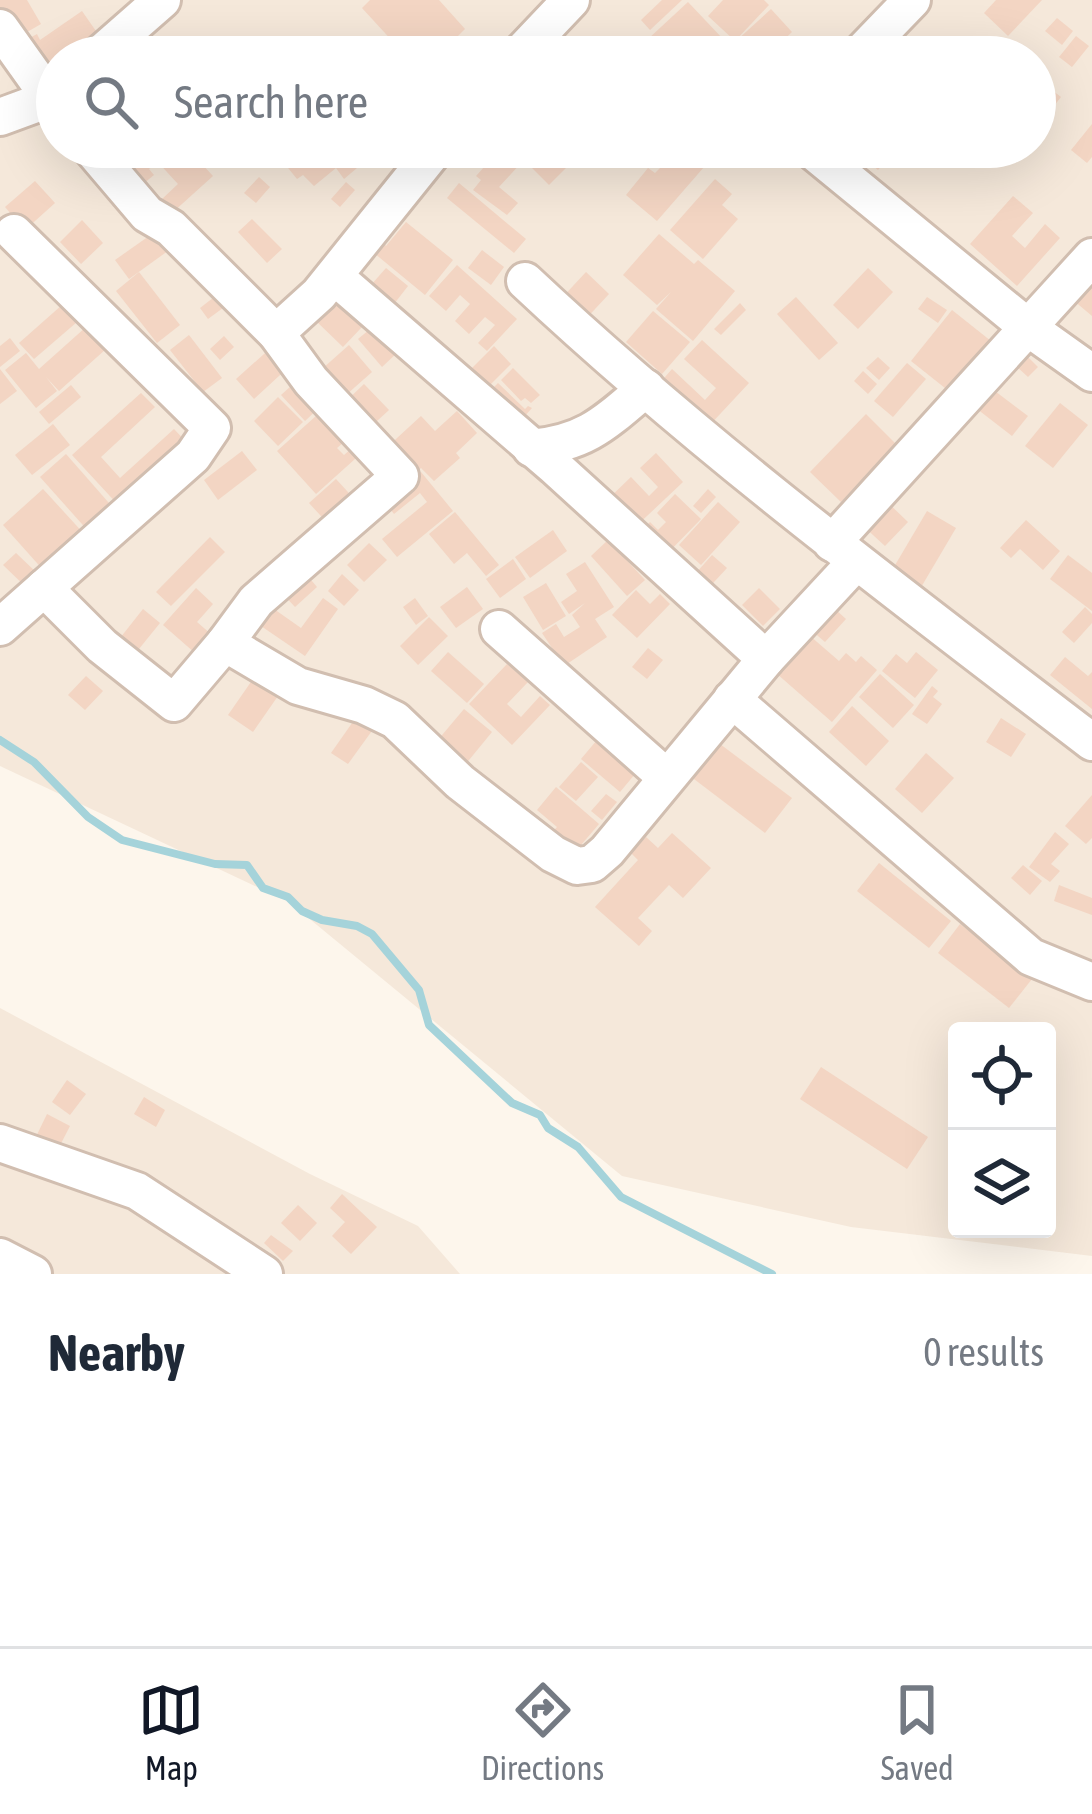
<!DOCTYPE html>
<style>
:root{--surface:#fff;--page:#f6f6f7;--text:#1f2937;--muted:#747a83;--line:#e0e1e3;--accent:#111827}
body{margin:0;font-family:"Asap Condensed",sans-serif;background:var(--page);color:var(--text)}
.controls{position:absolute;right:36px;bottom:36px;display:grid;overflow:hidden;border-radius:12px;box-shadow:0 12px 48px #0002}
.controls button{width:108px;height:108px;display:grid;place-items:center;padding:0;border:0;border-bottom:3px solid var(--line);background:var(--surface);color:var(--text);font:60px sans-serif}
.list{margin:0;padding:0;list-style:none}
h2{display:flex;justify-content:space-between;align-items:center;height:156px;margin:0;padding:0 48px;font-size:51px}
h2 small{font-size:39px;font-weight:400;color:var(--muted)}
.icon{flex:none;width:66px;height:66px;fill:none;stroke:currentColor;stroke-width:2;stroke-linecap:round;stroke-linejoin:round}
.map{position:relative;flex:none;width:1092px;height:1274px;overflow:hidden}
.search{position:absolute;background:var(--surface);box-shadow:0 12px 48px #0002;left:36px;right:36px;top:36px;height:132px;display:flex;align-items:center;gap:30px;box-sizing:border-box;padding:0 42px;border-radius:66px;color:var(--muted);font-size:45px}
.sheet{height:372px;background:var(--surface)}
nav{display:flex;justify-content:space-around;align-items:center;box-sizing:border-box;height:168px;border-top:3px solid var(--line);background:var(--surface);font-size:33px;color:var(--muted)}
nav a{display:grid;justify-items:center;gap:6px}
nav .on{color:var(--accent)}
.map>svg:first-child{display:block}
</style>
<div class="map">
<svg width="1092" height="1274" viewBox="0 0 1092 1274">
<rect width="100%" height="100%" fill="#fdf6ec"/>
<g fill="#f5e8da" fill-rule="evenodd">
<path d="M0,0H1092V1256L851,1227L622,1176L289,902L0,766ZM57,57H1035V147H57ZM957,1031H1047V1229H957Z"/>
<path d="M0,1008L310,1174L418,1226L460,1274H0Z"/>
</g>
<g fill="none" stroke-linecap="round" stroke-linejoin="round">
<path stroke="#a5d3da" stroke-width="8" d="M0,740L34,762L88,817L122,840L215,864L247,865L263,888L288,897L302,911L322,920L357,926L372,934L419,990L429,1025L512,1103L540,1115L548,1128L578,1147L621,1197L772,1274"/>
</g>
<g fill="#f3d5c3">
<path d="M0,0H27L41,24L15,39L0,12Z"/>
<path d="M370,0H439L465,29L437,57H407L362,8Z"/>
<path d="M662,0H682L650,30L641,20Z"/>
<path d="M723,0H764L769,5L735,41L708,16Z"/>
<path d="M996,0H1042L1008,36L984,13Z"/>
<path d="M688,2L740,57H663L647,40Z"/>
<path d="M771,9L792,32L766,57H751L736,41Z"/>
<path d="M82,11L98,34L64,57H57V62L46,69L26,40L37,34L40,40Z"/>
<path d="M1057,18L1073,31L1062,45L1045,31Z"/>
<path d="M1076,36L1089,46L1072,67L1059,57Z"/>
<path d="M1039,80L1061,97L1035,130V85Z"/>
<path d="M1092,124V157L1087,163L1071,150Z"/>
<path d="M144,147H186L213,176L172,213L161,200L178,184Z"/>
<path d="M271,147H362L370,157L344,179L336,168L314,186L303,175L297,179Z"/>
<path d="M502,147L522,162L499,187L518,203L507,215L473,190L481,180L476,176Z"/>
<path d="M518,147H587L549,185L514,150Z"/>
<path d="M667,147H697L711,159L657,221L626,195L648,168L655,173L663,165L656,159Z"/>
<path d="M841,147H898L878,170L862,156L857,161Z"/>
<path d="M960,147H984L969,166L954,154Z"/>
<path d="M145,153L155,165L149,169L154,175L143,184L129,166Z"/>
<path d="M259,177L270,187L256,203L244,193Z"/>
<path d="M715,179L732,194L722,205L738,219L703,259L670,230Z"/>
<path d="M35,181L55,203L25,230L5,207Z"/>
<path d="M346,182L355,190L340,207L331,199Z"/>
<path d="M459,183L526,239L514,253L447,198Z"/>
<path d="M1013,196L1033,213L1012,236L1025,248L1045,224L1060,238L1017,286L970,244Z"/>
<path d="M252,219L282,249L267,263L238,232Z"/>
<path d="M82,220L103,243L81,264L60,242Z"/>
<path d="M406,222L453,260L425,295L374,253L383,242L386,246Z"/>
<path d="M159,229L172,248L129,279L115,260Z"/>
<path d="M659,234L694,264L698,260L735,291L693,341L656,309L671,292L657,305L623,275Z"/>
<path d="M482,250L504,267L491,285L468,268Z"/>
<path d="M457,265L517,319L487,351L478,343L495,325L485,317L469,334L455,321L470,304L460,295L446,311L429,296Z"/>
<path d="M386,268L408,286L394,304L371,285Z"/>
<path d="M868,268L893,292L858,329L833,305Z"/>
<path d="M139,272L180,325L157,343L116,291Z"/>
<path d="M586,272L609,294L582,323L559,301Z"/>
<path d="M1092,278V316L1073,300Z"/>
<path d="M218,294L227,305L208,319L200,308Z"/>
<path d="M796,297L838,343L819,360L777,314Z"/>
<path d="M927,297L947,310L938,323L918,309Z"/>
<path d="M333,300L362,327L343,347L314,319Z"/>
<path d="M740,303L746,310L721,335L714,329Z"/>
<path d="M62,305L77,322L34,359L19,343Z"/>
<path d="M952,310L991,341L950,392L911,361Z"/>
<path d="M653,311L690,342L662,374L626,342Z"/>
<path d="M375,325L399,351L382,367L358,339Z"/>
<path d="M86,327L106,349L59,391L46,377L57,391L36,408L5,370L26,353L39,369Z"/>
<path d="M189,335L222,378L203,392L170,350Z"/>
<path d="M224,336L234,347L220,360L210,349Z"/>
<path d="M10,338L20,351L0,367V346Z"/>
<path d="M702,340L749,383L707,428L659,384L672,369L705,400L716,388L684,359Z"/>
<path d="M274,345L292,364L254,399L236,379Z"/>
<path d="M349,345L372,372L337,403L313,377Z"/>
<path d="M494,346L511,364L479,396L462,378Z"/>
<path d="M1025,354L1038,367L1028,377L1015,365Z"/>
<path d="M878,357L890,368L879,380L866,368Z"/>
<path d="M907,363L926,379L893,417L874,401Z"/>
<path d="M513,368L540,395L531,403L525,398L521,401L501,380Z"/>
<path d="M0,369L17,391L0,404Z"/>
<path d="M863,371L877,384L868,394L854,381Z"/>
<path d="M300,378L324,403L305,421L281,395Z"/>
<path d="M983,382L1028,416L1012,436L968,402Z"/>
<path d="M498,383L525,409L528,406L532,408L516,426L485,396Z"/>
<path d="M364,384L389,410L365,432L340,407Z"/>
<path d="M71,385L81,397L49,424L39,412Z"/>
<path d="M141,393L155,407L101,457L120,478L174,429L190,446L121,508L72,455Z"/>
<path d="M278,397L303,422L278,446L254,421Z"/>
<path d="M1060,403L1088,425L1053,468L1025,446Z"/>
<path d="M326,407L352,435L337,448L344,455L359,442L365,450L316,494L277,451Z"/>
<path d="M457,411L477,433L456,453L460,458L434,481L421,468L410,478L384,450L421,416L435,431Z"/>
<path d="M866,414L896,444L841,502L810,472Z"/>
<path d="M53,424L70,445L32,475L15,455Z"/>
<path d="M242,451L257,470L218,500L204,480Z"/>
<path d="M656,453L683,482L630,532L603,504L631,477L649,496L658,487L640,468Z"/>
<path d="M66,454L116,511L90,533L40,477Z"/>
<path d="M421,472L453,511L397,557L382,539L427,502L420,493L394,514L385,502Z"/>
<path d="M336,479L358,503L331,527L309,503Z"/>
<path d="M43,489L86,536L45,572L3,525Z"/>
<path d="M708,489L716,497L701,513L693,506Z"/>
<path d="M675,494L701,519L661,560L636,536L650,522L658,530L666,522L657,513Z"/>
<path d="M885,500L908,522L885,546L861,524Z"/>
<path d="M718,502L740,522L701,565L679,545Z"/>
<path d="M927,511L956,528L920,589L891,572Z"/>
<path d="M455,512L499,565L486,576L467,553L454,564L429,534Z"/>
<path d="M1026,520L1060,551L1043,570L1020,549L1011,558L1000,548Z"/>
<path d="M553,530L567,551L530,578L515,557Z"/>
<path d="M210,537L225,552L171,606L156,592Z"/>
<path d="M608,540L645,580L627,596L591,556Z"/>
<path d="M369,543L387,560L364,582L347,565Z"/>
<path d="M16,553L39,575L27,588L3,565Z"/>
<path d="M712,555L727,568L702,595L688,582Z"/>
<path d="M1068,555L1092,573V611L1050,579Z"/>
<path d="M513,559L526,579L500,598L486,579Z"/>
<path d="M585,562L614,607L595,619L607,637L564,666L542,633L556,624L564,637L580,627L572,615L585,603L569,614L561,602L577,591L566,574Z"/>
<path d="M306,574L317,587L295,607L283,594Z"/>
<path d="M342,574L359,590L344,606L328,591Z"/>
<path d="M546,583L566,616L543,630L523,597Z"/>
<path d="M467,587L483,609L456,628L440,607Z"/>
<path d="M196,588L213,604L197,622L212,635L195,653L163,625Z"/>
<path d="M759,588L780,609L763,626L742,605Z"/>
<path d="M636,590L650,604L660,594L670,604L637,638L612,615Z"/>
<path d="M323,598L338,609L305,656L261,626L274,609L301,628Z"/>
<path d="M415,598L428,616L416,625L403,607Z"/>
<path d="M826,601L846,619L825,642L804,624Z"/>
<path d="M1085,607L1092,614V623L1074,643L1062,632Z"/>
<path d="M143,609L160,623L130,660L113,647Z"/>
<path d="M429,617L448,636L418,665L400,646Z"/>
<path d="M802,629L839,661L846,653L856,662L861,656L877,670L832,722L768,666Z"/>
<path d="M648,648L663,660L647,679L632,667Z"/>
<path d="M448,652L484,684L467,703L431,671Z"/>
<path d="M916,652L938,670L915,698L882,671L896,654L907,663Z"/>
<path d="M1065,657L1088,676L1092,672V709L1050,675Z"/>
<path d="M507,664L528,682L507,704L521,717L540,696L550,705L512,745L469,704Z"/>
<path d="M880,674L914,705L893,728L859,697Z"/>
<path d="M86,676L103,691L85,710L68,695Z"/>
<path d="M253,679L278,696L253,732L228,715Z"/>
<path d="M932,686L938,691L933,697L942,704L927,724L912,714Z"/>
<path d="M852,706L889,741L866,766L829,732Z"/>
<path d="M464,709L492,732L460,771L432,747Z"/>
<path d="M357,716L374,728L348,764L331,753Z"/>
<path d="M1001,718L1026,734L1011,757L986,742Z"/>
<path d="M597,740L616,756L640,768L620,792L581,759Z"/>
<path d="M716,741L792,798L765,833L690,776Z"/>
<path d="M926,753L954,778L922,813L895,789Z"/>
<path d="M581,762L598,777L576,801L559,787Z"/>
<path d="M556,787L599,824L569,859L546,839L557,827L537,810Z"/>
<path d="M606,794L617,802L602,820L591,811Z"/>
<path d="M1092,795V838L1086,844L1065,826Z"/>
<path d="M1055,832L1069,844L1051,864L1060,871L1050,882L1029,867Z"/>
<path d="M672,833L711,868L683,898L669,885L638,918L652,931L639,946L595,907L638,860L631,853L646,837L658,848Z"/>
<path d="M879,863L951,921L929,948L857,891Z"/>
<path d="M1023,865L1042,881L1030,895L1011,878Z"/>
<path d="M1059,885L1092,898V915L1054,901Z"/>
<path d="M960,924L1032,979L1009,1008L938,953Z"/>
<path d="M821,1067L928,1137L907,1169L800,1099Z"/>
<path d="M67,1080L86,1094L70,1115L52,1102Z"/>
<path d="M144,1097L165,1110L156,1127L134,1114Z"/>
<path d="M47,1114L70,1126L53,1159L31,1147Z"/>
<path d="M342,1194L377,1227L351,1254L332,1236L345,1222L330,1208Z"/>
<path d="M298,1205L317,1223L300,1241L281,1223Z"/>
<path d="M271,1235L293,1251L283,1261L264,1243Z"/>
</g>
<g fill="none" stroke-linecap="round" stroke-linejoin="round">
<g stroke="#d1beb0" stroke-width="42">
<g id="minor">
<path d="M0,28L57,108"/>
<path d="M97,57L162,0"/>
<path d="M517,57L571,0"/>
<path d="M857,57L912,0"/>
<path d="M0,117L49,99L57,92"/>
<path d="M90,147L147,214L171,228L276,333L311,381L400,476L256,601L225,643"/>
<path d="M808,147L1030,329L1092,373"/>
<path d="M334,276L555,467L766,659"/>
<path d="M525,281C703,448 899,594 1092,742"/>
<path d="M276,333L319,294L437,147"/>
<path d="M531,448C586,443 605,423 646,388"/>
<path d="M832,543L1092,257"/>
<path d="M44,588L102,646L174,703L225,643L298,686L364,705L395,720L460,782L553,854L577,866L592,864L607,851L766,659L856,562"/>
<path d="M0,627L193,456L212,428L14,233"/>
<path d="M499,629L666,777"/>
<path d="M732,699L1031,957L1092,982"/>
<path d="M0,1143L137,1191L264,1274"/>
<path d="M0,1257L33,1274"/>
</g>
</g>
<use href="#minor" stroke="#fff" stroke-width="36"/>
</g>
</svg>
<div class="controls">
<button><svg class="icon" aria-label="locate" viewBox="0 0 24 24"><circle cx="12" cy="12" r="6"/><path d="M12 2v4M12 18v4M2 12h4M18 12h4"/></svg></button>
<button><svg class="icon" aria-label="layers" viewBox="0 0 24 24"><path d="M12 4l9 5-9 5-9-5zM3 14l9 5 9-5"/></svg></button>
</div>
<div class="search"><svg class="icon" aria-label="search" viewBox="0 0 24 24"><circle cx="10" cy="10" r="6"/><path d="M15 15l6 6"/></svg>Search here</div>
</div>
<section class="sheet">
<h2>Nearby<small>0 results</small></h2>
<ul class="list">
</ul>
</section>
<nav>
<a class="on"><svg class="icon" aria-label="map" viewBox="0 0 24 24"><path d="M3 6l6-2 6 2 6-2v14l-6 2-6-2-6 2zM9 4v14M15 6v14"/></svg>Map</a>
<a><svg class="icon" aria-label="directions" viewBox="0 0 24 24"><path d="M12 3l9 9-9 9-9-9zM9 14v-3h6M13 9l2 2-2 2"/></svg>Directions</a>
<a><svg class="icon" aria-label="saved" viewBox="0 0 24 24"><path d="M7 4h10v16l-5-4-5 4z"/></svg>Saved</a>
</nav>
